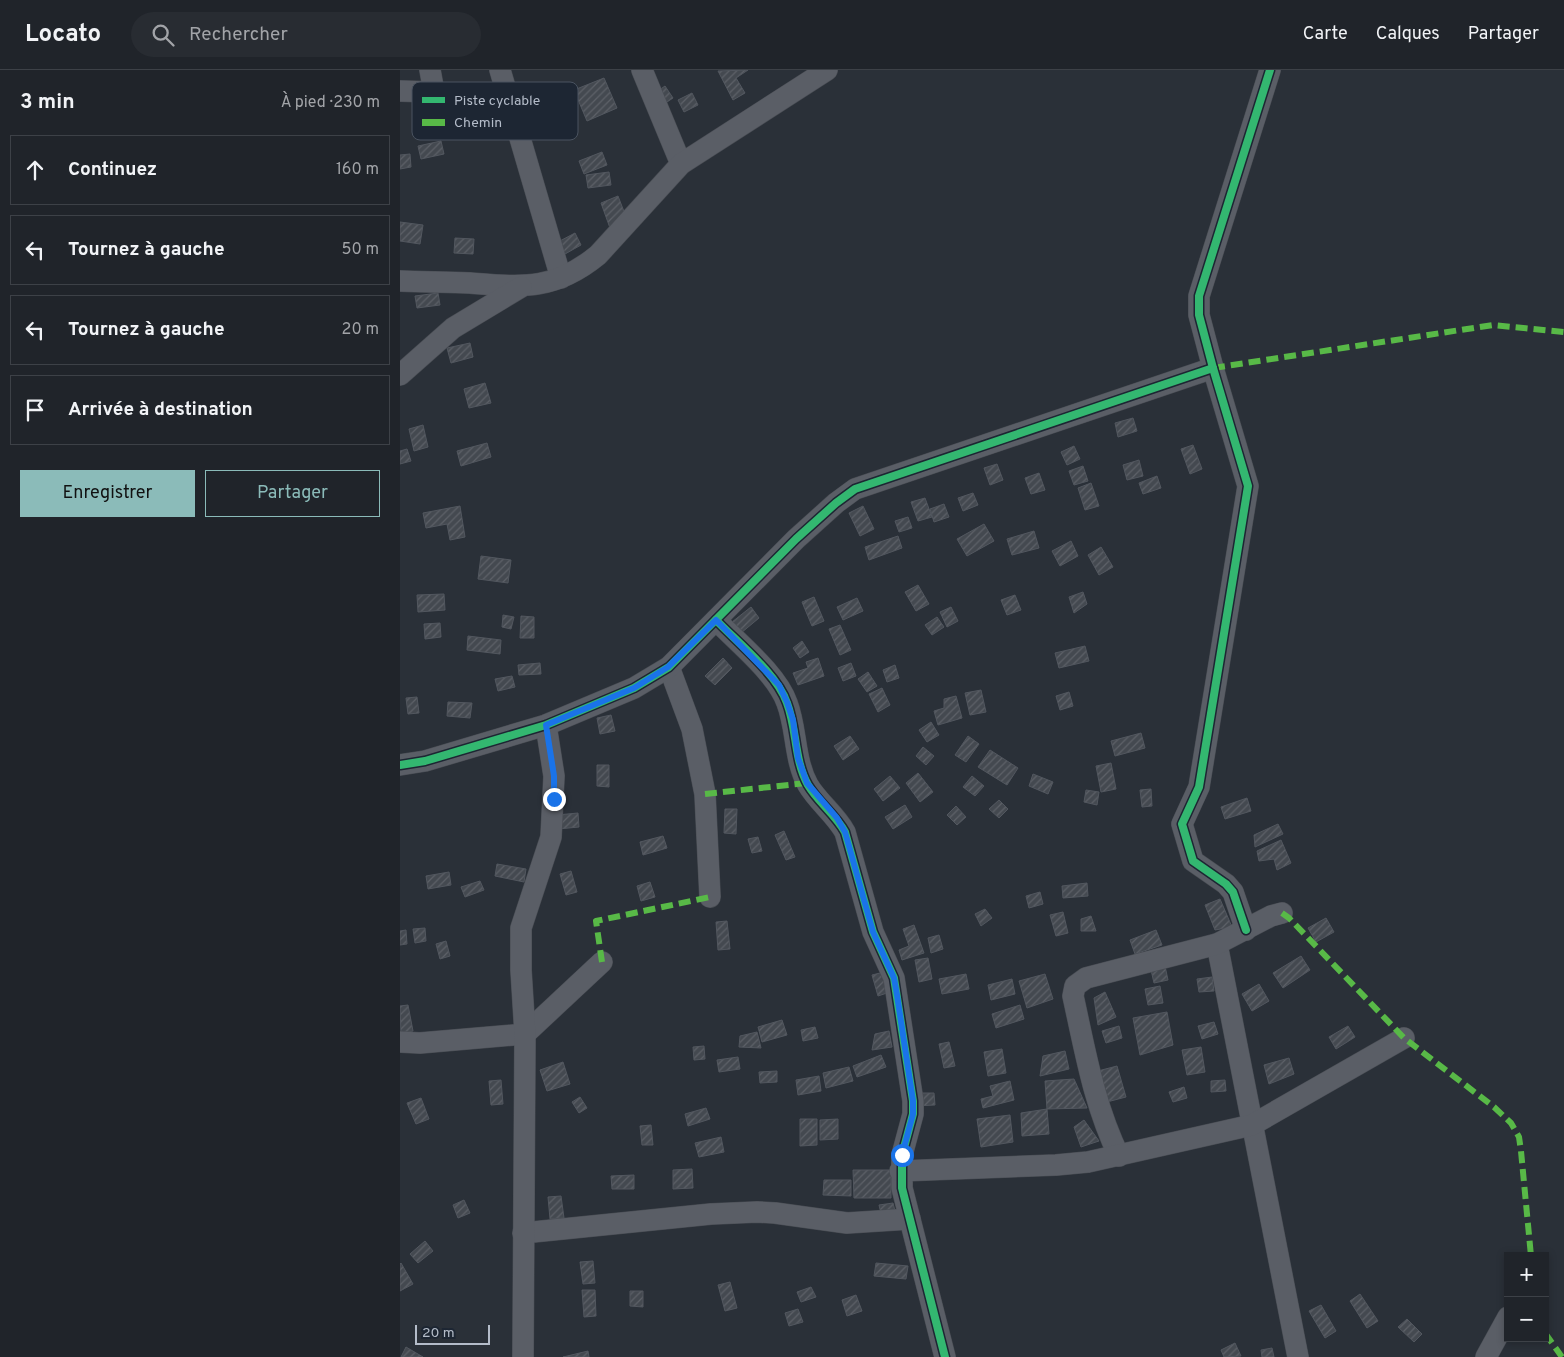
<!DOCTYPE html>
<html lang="fr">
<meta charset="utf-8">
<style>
:root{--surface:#20242a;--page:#282c32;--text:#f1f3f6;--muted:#a2a4a8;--line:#3d4147;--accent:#8bbbb9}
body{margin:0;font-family:Overpass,sans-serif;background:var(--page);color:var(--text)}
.controls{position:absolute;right:15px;bottom:15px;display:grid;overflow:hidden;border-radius:0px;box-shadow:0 2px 8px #0003}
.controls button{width:45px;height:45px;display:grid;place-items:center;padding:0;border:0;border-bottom:1px solid var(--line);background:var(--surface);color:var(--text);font:25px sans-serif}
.scale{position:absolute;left:15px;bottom:12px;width:75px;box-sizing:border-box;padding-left:5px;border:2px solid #b4bcc9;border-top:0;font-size:14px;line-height:18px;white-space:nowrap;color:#b4bcc9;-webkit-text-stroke:4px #1d2633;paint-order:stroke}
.stop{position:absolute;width:15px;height:15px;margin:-11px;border:4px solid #1a73e8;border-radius:50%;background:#fff}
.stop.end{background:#1a73e8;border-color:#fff;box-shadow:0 1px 5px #0008}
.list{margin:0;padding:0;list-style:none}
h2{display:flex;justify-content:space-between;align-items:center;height:65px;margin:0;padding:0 20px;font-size:21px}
h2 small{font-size:16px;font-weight:400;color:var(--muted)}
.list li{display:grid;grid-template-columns:32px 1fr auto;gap:15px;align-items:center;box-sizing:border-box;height:70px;margin:0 10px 10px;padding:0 10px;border:1px solid var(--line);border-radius:0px}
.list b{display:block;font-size:19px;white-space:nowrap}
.list em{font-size:16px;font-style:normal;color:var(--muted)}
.actions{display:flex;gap:10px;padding:15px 20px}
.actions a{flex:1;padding:11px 0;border:1px solid var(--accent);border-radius:0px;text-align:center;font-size:18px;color:var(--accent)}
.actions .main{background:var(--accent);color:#111}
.icon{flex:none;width:28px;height:28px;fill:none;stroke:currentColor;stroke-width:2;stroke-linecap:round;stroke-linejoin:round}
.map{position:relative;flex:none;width:1164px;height:1287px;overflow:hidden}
header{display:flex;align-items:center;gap:30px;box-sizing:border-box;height:70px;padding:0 25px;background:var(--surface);border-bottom:1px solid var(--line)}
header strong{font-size:24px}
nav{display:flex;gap:28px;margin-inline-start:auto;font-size:18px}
.search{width:350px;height:45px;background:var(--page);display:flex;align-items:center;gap:12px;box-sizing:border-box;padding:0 18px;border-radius:28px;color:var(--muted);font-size:19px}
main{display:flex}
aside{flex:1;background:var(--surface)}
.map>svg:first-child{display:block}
</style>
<header>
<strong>Locato</strong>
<div class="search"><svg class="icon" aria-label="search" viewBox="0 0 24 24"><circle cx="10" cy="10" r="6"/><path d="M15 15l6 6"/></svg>Rechercher</div>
<nav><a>Carte</a><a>Calques</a><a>Partager</a></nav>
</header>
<main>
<aside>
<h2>3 min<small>À pied · 230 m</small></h2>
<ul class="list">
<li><svg class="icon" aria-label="ahead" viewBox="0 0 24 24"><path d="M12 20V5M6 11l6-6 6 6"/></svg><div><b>Continuez</b></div><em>160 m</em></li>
<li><svg class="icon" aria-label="left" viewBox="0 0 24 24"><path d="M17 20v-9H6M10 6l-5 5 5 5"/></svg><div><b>Tournez à gauche</b></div><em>50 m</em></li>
<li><svg class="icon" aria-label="left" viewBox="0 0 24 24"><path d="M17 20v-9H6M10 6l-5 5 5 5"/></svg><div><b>Tournez à gauche</b></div><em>20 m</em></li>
<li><svg class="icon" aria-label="arrive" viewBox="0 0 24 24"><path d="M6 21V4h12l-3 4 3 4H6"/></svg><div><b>Arrivée à destination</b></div></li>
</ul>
<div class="actions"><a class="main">Enregistrer</a><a>Partager</a></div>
</aside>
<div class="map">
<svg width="1164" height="1287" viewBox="0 0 1164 1287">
<defs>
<pattern id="building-hatch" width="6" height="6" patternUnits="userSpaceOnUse" patternTransform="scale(1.25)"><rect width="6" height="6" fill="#444950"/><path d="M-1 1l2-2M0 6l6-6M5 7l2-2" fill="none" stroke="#5d6168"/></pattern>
</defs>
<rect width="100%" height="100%" fill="#2a3038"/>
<g fill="url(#building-hatch)" stroke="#52575f">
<path d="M348,0L336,8L345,23L333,30L318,1Z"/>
<path d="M204,8L217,38L187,51L174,20Z"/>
<path d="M265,16L273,28L258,38L255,23Z"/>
<path d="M292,23L298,35L284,42L278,30Z"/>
<path d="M41,71L44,84L21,89L18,76Z"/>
<path d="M202,82L207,95L184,104L179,91Z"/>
<path d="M10,84L11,97L0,99V85Z"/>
<path d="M209,102L211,115L188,118L186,105Z"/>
<path d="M218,126L228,152L210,158L201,133Z"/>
<path d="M0,152L23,155L20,174L0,171Z"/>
<path d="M175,163L181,175L165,184L158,172Z"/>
<path d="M55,168L74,169L73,184L54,183Z"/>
<path d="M38,223L40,235L17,238L15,226Z"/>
<path d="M70,273L73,287L51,293L47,278Z"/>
<path d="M85,313L91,333L69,338L64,319Z"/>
<path d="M733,348L737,361L718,367L715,353Z"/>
<path d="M23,355L28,377L14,381L9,359Z"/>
<path d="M87,373L91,387L61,396L57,381Z"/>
<path d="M793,375L802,399L790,404L781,379Z"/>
<path d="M674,376L680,389L667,395L661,382Z"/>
<path d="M7,379L11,391L0,394V381Z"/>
<path d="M739,390L743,406L727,410L723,395Z"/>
<path d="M597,394L603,410L590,415L584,398Z"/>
<path d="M683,396L688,411L674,415L669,401Z"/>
<path d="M639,403L645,420L631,424L625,408Z"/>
<path d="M757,406L761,418L743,424L739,413Z"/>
<path d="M691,413L699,436L685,440L678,418Z"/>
<path d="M573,423L578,435L563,441L558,428Z"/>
<path d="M525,428L532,447L518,451L511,432Z"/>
<path d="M544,434L549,447L534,452L530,439Z"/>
<path d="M60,436L65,467L50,470L47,454L26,458L23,443Z"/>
<path d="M463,436L474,459L460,466L449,443Z"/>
<path d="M508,447L512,458L499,462L495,451Z"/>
<path d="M584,454L594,471L567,486L557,469Z"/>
<path d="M634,461L639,478L612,485L607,469Z"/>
<path d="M498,466L502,478L469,490L465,477Z"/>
<path d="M671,471L678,486L660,496L652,481Z"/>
<path d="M701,477L713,497L699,505L688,485Z"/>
<path d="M81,486L111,490L108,513L78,509Z"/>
<path d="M518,515L529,534L516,541L505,522Z"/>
<path d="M683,522L687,534L674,543L669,527Z"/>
<path d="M44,524L45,540L18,542L17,525Z"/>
<path d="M615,525L621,540L607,545L601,530Z"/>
<path d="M414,527L424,551L412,556L402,532Z"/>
<path d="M457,528L463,541L443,550L437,537Z"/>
<path d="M351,537L359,548L341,563L332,552Z"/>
<path d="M551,537L558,551L547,557L540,542Z"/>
<path d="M103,545L114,547L111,559L102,557Z"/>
<path d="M121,546L134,547V568H120Z"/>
<path d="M537,547L544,557L532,565L525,555Z"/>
<path d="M40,553L41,567L25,569L24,554Z"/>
<path d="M440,555L451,580L440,585L429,559Z"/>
<path d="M68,566L101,570L100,584L67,580Z"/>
<path d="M402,571L409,582L400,588L393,578Z"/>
<path d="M685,576L689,591L659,598L655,583Z"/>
<path d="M323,588L332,598L315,615L305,606Z"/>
<path d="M418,588L424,606L398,615L393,603L408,598L406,592Z"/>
<path d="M140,593L141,604L119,605L118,595Z"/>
<path d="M451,593L456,606L443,611L438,598Z"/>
<path d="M495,595L499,608L487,612L483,600Z"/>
<path d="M468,602L477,616L467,622L458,609Z"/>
<path d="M112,606L115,617L98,621L95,609Z"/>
<path d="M482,618L490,635L478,642L469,624Z"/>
<path d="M581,620L586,642L570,645L565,623Z"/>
<path d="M669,622L673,636L660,640L656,626Z"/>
<path d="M556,626L562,648L538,655L534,641L544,638V629Z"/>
<path d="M17,627L19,643L8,644L6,628Z"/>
<path d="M48,632L72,633L70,648L47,646Z"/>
<path d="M211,645L215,661L200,664L197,648Z"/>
<path d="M531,652L539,665L527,672L519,660Z"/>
<path d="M741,663L745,678L715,686L711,671Z"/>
<path d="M450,666L459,679L443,690L434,676Z"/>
<path d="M568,666L579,674L566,692L555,685Z"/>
<path d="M523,677L534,686L526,695L516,686Z"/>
<path d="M590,680L618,698L607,715L578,697Z"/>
<path d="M711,693L716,719L701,722L696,696Z"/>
<path d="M197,695H209V717L197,716Z"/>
<path d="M518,703L533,722L520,732L506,713Z"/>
<path d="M633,704L653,712L648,724L629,716Z"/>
<path d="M490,706L500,718L483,731L474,719Z"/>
<path d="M572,706L584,716L575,726L563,717Z"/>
<path d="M751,719L752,736L742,737L740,720Z"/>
<path d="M686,720L699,722L697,735L684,732Z"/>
<path d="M847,728L851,741L825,749L821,737Z"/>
<path d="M599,730L608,739L599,748L589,739Z"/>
<path d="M505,735L512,747L493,759L485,747Z"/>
<path d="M556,736L566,747L557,755L547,745Z"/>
<path d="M325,739H337L336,764L324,763Z"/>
<path d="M178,743L179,757L158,759L157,745Z"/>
<path d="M878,754L883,764L855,777L854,765Z"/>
<path d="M384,761L395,787L386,790L375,765Z"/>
<path d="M263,766L267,778L243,785L240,772Z"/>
<path d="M358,767L362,781L352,783L348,769Z"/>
<path d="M881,770L891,793L877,800L874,789L859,791L857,781Z"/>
<path d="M97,794L126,799L124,812L95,806Z"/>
<path d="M171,801L177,822L166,825L160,804Z"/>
<path d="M49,802L51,815L28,819L26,806Z"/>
<path d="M80,811L84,820L65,827L61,817Z"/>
<path d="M250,812L255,827L241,831L237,816Z"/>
<path d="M687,813L688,826L663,828L662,816Z"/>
<path d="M640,822L643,834L629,838L626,826Z"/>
<path d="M820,829L832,857L815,860L805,835Z"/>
<path d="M585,839L592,848L581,856L575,844Z"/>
<path d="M663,842L668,863L656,866L650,845Z"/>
<path d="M691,846L696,861H681V849Z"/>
<path d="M926,848L934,862L916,872L908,858Z"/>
<path d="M327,851L330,879L318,880L316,852Z"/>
<path d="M514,855L524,883L502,890L499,880L509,876L503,859Z"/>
<path d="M25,858L26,871L15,873L13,859Z"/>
<path d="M6,860L7,874L0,875V861Z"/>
<path d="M756,860L762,875L735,884L730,870Z"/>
<path d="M539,865L543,879L531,883L528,868Z"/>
<path d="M46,871L50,886L40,889L36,874Z"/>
<path d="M901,886L910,900L883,918L873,903Z"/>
<path d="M528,888L532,909L519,912L515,890Z"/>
<path d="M765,896L768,910L754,913L751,900Z"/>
<path d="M484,902L490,922L478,926L472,905Z"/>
<path d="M566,904L569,919L542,924L539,909Z"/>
<path d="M645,904L653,929L627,938L619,911Z"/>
<path d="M812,907L814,921L799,922L797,909Z"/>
<path d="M612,909L615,924L591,930L588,915Z"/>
<path d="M859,914L869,931L852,941L842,924Z"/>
<path d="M760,916L763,933L748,935L745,919Z"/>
<path d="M705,922L716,947L698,955L694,928Z"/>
<path d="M8,935L13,961L1,964L0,936Z"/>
<path d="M620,935L624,949L596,958L592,944Z"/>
<path d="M767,942L773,975L740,985L733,948Z"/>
<path d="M382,950L387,965L362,972L358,957Z"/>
<path d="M814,952L818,964L802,969L798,956Z"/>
<path d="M719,956L722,968L706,973L702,961Z"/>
<path d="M948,956L955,967L936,979L929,967Z"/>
<path d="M415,957L418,968L403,971L401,960Z"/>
<path d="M489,961L492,977L472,980L475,964Z"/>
<path d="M357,962L361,978L339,977L340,966Z"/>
<path d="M549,972L555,996L544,998L539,974Z"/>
<path d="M304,976L305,989L294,990L293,977Z"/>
<path d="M801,977L805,1002L787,1005L782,980Z"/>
<path d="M602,979L606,1003L588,1006L584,982Z"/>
<path d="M665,981L669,999L640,1006L643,986Z"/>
<path d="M481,985L486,997L457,1007L453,996Z"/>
<path d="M338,987L340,999L319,1002L317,990Z"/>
<path d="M889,988L894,1004L869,1014L864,995Z"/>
<path d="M163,992L170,1014L147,1021L140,1000Z"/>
<path d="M717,996L726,1027L703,1033L694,1002Z"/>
<path d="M449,997L453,1011L426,1018L423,1003Z"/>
<path d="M377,1001V1012L360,1013L359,1002Z"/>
<path d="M419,1006L421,1021L398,1025L396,1010Z"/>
<path d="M674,1009L687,1038L647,1039L645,1011Z"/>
<path d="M101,1010L103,1034L91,1035L89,1011Z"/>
<path d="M825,1010L826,1021L811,1022V1011Z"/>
<path d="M610,1011L614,1030L583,1038L581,1029L593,1026L590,1016Z"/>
<path d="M784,1017L787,1028L773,1032L769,1022Z"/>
<path d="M517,1023H534L535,1035L513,1036Z"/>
<path d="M180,1027L187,1038L179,1043L172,1032Z"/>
<path d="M21,1028L29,1049L16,1054L7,1033Z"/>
<path d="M306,1038L310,1049L288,1056L285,1044Z"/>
<path d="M647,1039L649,1064L622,1066L621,1043Z"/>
<path d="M610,1045L613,1072L581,1077L577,1049Z"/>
<path d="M400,1049H417V1075L400,1076Z"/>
<path d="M438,1049V1069L420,1070V1050Z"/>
<path d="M684,1050L699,1071L681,1077L674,1057Z"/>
<path d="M251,1055L253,1075H242L240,1056Z"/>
<path d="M321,1067L324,1082L299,1087L295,1073Z"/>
<path d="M292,1099L293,1118L273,1119V1100Z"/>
<path d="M453,1100H491V1128H454Z"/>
<path d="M234,1105V1119H212L211,1106Z"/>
<path d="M424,1110H451V1126L423,1125Z"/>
<path d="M161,1126L164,1148L150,1149L148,1127Z"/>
<path d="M64,1130L70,1143L58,1148L53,1135Z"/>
<path d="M493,1133L496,1145L482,1148L479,1135Z"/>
<path d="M25,1171L33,1181L18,1193L10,1184Z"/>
<path d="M193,1191L195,1213L183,1214L180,1192Z"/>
<path d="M1,1193L13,1214L0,1221V1194Z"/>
<path d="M476,1193L508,1196L506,1209L474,1206Z"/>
<path d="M330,1212L337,1238L325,1241L318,1215Z"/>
<path d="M411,1217L416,1227L401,1232L397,1222Z"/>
<path d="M182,1220H195L196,1246L184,1247Z"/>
<path d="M230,1221H243V1237L230,1236Z"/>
<path d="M960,1224L978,1251L967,1258L950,1231Z"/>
<path d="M456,1225L462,1241L447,1246L442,1230Z"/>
<path d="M921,1235L936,1261L925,1268L909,1241Z"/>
<path d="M398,1239L403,1252L389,1256L385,1243Z"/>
<path d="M1007,1249L1022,1264L1014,1272L998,1257Z"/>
<path d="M835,1273L841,1286L824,1287L821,1280Z"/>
<path d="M6,1277L23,1287H1Z"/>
<path d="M872,1278L874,1287H862L861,1280Z"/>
<path d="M188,1281L189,1287H163Z"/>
</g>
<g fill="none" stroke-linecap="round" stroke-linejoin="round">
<g stroke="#484c53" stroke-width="22">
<g id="minor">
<path d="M30,0L34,22"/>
<path d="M100,0L161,208"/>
<path d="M242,0L281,94"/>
<path d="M0,21L34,22L111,36"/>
<path d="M0,211C23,212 47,212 70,213C122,217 154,221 198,185L281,94L427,0"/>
<path d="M0,305L53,258L121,217"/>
<path d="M316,550C338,573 377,604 387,633C397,659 394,690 408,715C418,732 435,744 445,762L473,862L494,908L513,1031V1044L502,1085V1118L545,1287"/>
<path d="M269,597L292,659L305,724L310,827"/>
<path d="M0,695L25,691L146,655L234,618L269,597L396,469L436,433L455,419L813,298"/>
<path d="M846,860L833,822L826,814L793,791L782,754L799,717L848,416L813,298L799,245V226L870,0"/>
<path d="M817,874L898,1287"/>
<path d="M0,972L20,973L125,964L202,892"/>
<path d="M719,1086C694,1035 685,980 673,926L675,916L686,908L817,874L871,846L882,843"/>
<path d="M500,1101L656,1095L688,1092L852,1055L1004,968"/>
<path d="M123,1163L311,1144L357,1142L375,1143L447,1153L510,1149"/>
<path d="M123,1287L125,964L121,900V858L151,767L154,706L146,655"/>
<path d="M1086,1287L1108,1247"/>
</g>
</g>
<use href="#minor" stroke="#5a5e66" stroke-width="21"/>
<g stroke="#58b947" stroke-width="6" stroke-dasharray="12 6" stroke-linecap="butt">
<path d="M813,298L1093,255L1164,262"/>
<path d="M305,724L407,713"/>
<path d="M882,843L889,848L1004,968L1094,1037L1111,1053L1119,1067L1121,1081L1131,1186"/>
<path d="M202,892L196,851L310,827"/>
<path d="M1145,1263L1162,1287"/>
</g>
<g stroke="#1d2633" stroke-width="11">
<g id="cycleway">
<path d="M316,550C338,573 377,604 387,633C397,659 394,690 408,715C418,732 435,744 445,762L473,862L494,908L513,1031V1044L502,1085V1118L545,1287"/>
<path d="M0,695L25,691L146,655L234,618L269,597L396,469L436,433L455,419L813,298"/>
<path d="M846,860L833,822L826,814L793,791L782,754L799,717L848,416L813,298L799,245V226L870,0"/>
</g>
</g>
<use href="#cycleway" stroke="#33b770" stroke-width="8"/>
</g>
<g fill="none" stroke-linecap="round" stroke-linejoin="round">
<path stroke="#1a73e8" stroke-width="6" d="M154,729V706L146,655L234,618L268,597L316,550L379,615L387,632L393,650L398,688L407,713L437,748L445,762L473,862L494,908L497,925L513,1031V1044L502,1085"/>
</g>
<rect x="12" y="12" width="166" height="58" rx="8" fill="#1d2633" stroke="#4a5360" stroke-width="1"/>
<rect x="22" y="27" width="23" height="6" fill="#33b770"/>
<rect x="22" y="49" width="23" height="7" fill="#58b947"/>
<g font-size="14" fill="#b4bcc9">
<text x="54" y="35">Piste cyclable</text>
<text x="54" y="57">Chemin</text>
</g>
</svg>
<div class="controls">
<button>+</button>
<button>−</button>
</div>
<div class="scale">20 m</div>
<div class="stop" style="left:502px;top:1085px"></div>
<div class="stop end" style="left:154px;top:729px"></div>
</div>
</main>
